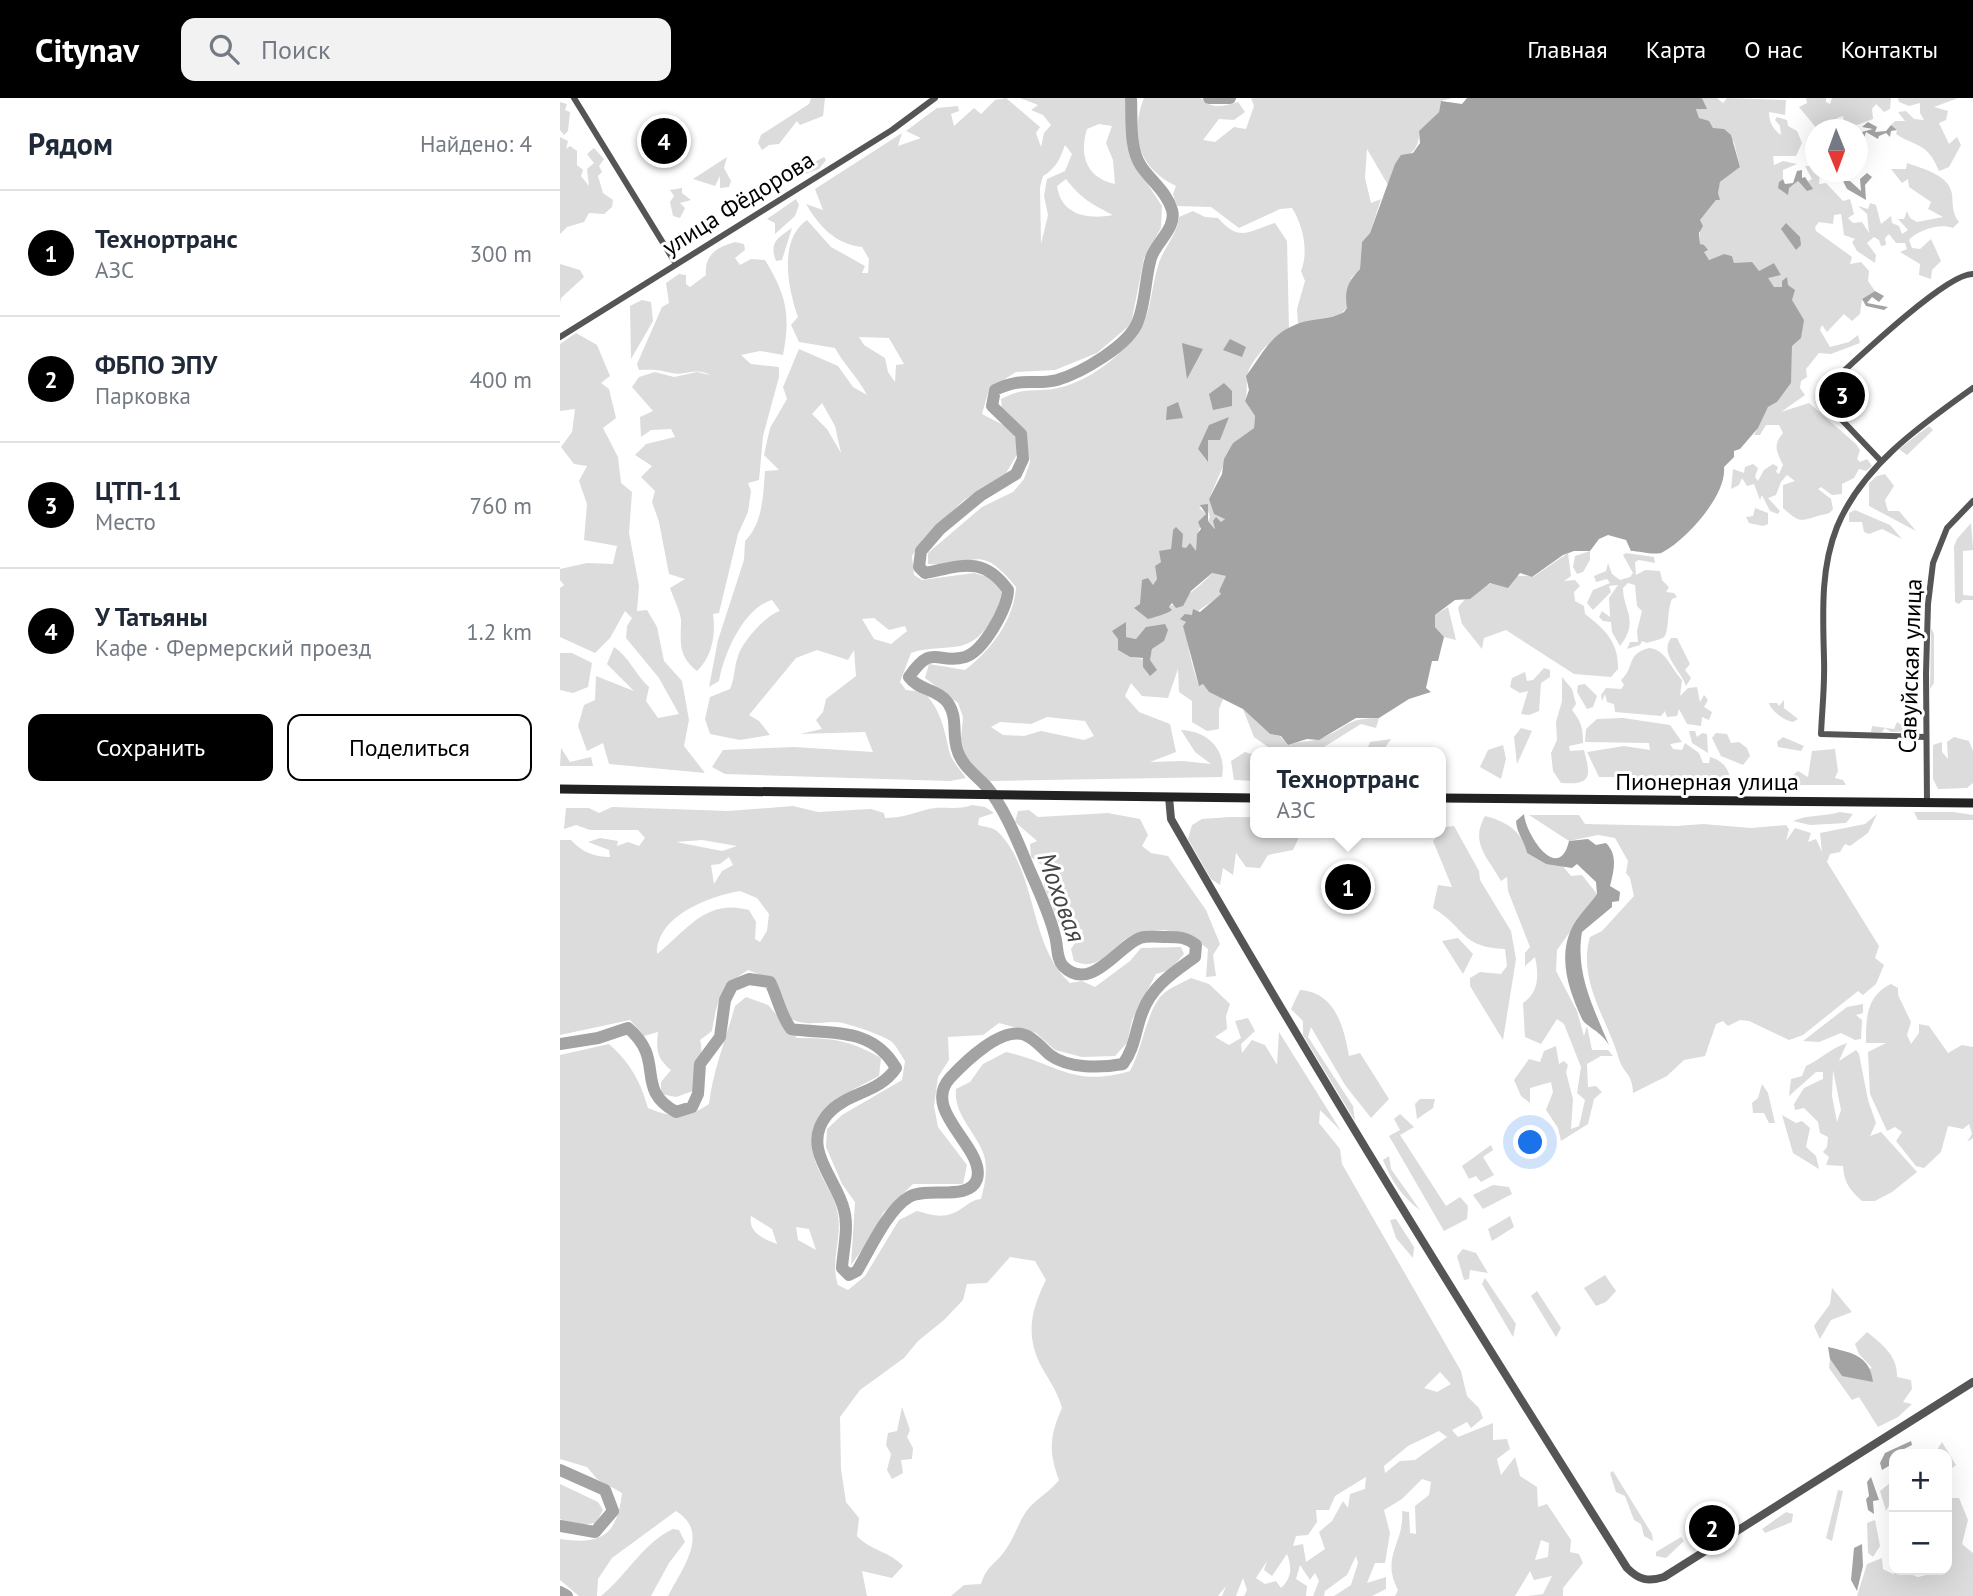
<!DOCTYPE html>
<html lang="ru">
<meta charset="utf-8">
<style>
:root{--surface:#fff;--page:#f2f2f3;--text:#1f2937;--muted:#747a83;--line:#e0e1e3;--accent:#000}
body{margin:0;font-family:"PT Sans",sans-serif;background:var(--page);color:var(--text)}
.controls{position:absolute;right:21px;bottom:21px;display:grid;overflow:hidden;border-radius:14px;box-shadow:0 7px 28px #0002}
.controls button{width:63px;height:63px;display:grid;place-items:center;padding:0;border:0;border-bottom:2px solid var(--line);background:var(--surface);color:var(--text);font:35px sans-serif}
.compass{position:absolute;left:1245px;top:21px;width:63px;height:63px;border-radius:50%;background:var(--surface);box-shadow:0 7px 28px #0002;rotate:179deg}
.you{position:absolute;left:971px;top:1045px;width:24px;height:24px;margin:-18px;border:5px solid #fff;border-radius:50%;background:#1a73e8;box-shadow:0 0 0 10px #1a73e833}
.badge{display:grid;place-items:center;width:46px;height:46px;border-radius:50%;background:var(--accent);color:#fff;font-size:23px;font-weight:700}
.pin{position:absolute;translate:-50% -50%;border:4px solid #fff;box-shadow:0 2px 7px #0006}
.popup{position:absolute;left:690px;top:649px;width:196px;height:91px;box-sizing:border-box;display:grid;place-content:center;border-radius:14px;background:var(--surface);filter:drop-shadow(0 2px 5px #0005);font-size:23px;white-space:nowrap;color:var(--muted)}
.popup b{font-size:26px;color:var(--text)}
.popup::after{content:'';position:absolute;left:50%;top:100%;margin-left:-14px;border:14px solid transparent;border-top-color:var(--surface)}
.list{margin:0;padding:0;list-style:none}
h2{display:flex;justify-content:space-between;align-items:center;height:91px;margin:0;padding:0 28px;font-size:30px}
h2 small{font-size:23px;font-weight:400;color:var(--muted)}
.list li{display:grid;grid-template-columns:46px 1fr auto;gap:21px;align-items:center;box-sizing:border-box;height:126px;padding:0 28px;border-top:2px solid var(--line)}
.list b{display:block;font-size:26px;white-space:nowrap}
.list p{margin:0;font-size:23px;white-space:nowrap;color:var(--muted)}
.list em{font-size:23px;font-style:normal;color:var(--muted)}
.actions{display:flex;gap:14px;padding:21px 28px}
.actions a{flex:1;padding:16px 0;border:2px solid var(--accent);border-radius:14px;text-align:center;font-size:24px;color:var(--accent)}
.actions .main{background:var(--accent);color:#fff}
.icon{flex:none;width:38px;height:38px;fill:none;stroke:currentColor;stroke-width:2;stroke-linecap:round;stroke-linejoin:round}
.map{position:relative;flex:none;width:1413px;height:1498px;overflow:hidden}
header{display:flex;align-items:center;gap:42px;box-sizing:border-box;height:98px;padding:0 35px;background:var(--accent);color:#fff}
header strong{font-size:33px}
nav{display:flex;gap:38px;margin-inline-start:auto;font-size:24px}
.search{width:490px;height:63px;background:var(--page);display:flex;align-items:center;gap:18px;box-sizing:border-box;padding:0 24px;border-radius:14px;color:var(--muted);font-size:26px}
main{display:flex}
aside{flex:1;background:var(--surface)}
.map>svg:first-child{display:block}
</style>
<header>
<strong>Citynav</strong>
<div class="search"><svg class="icon" aria-label="search" viewBox="0 0 24 24"><circle cx="10" cy="10" r="6"/><path d="M15 15l6 6"/></svg>Поиск</div>
<nav><a>Главная</a><a>Карта</a><a>О нас</a><a>Контакты</a></nav>
</header>
<main>
<aside>
<h2>Рядом<small>Найдено: 4</small></h2>
<ul class="list">
<li><span class="badge">1</span><div><b>Технортранс</b><p>АЗС</p></div><em>300 m</em></li>
<li><span class="badge">2</span><div><b>ФБПО ЭПУ</b><p>Парковка</p></div><em>400 m</em></li>
<li><span class="badge">3</span><div><b>ЦТП-11</b><p>Место</p></div><em>760 m</em></li>
<li><span class="badge">4</span><div><b>У Татьяны</b><p>Кафе · Фермерский проезд</p></div><em>1.2 km</em></li>
</ul>
<div class="actions"><a class="main">Сохранить</a><a>Поделиться</a></div>
</aside>
<div class="map">
<svg width="1413" height="1498" viewBox="0 0 1413 1498">
<rect width="100%" height="100%" fill="#fff"/>
<g fill="#dcdcdc" fill-rule="evenodd">
<path d="M251,0H265L263,18L240,27L237,23L219,46L209,47L202,52L198,45L201,37L249,6Z"/>
<path d="M446,0L480,29L476,35L481,49L484,35L491,27L483,17L471,12L478,7L460,0H565L569,51L577,70L602,108L601,130L584,160L571,226L537,255L495,272L456,274L429,291L422,316L453,332L459,353L445,377L404,402L365,439L352,458L354,477L362,482L414,475L435,481L442,493C438,515 424,543 400,548C383,551 368,549 351,555L340,584L346,592L364,594C382,614 384,631 390,656C393,664 401,673 406,680L390,683L165,676L152,669L163,652L234,649L313,654L305,634L240,636L262,631L256,622L263,614L266,601L296,578L294,552L288,562L257,552L236,560L189,617L199,623L210,637L180,642L150,636L145,621L150,599L170,591C175,580 174,569 178,558C182,544 207,516 220,513L212,502C184,510 164,555 159,583L149,589L158,542L184,462L185,443C203,425 203,398 205,373L219,372L204,357L210,330L227,301L223,289L239,251L278,268L293,289L307,297C297,278 284,267 275,250L239,244L231,227L238,219C228,191 218,142 247,122L271,149L305,168L302,175H308L309,161L302,149C275,146 259,128 246,106L263,112L255,91L342,35L338,48L361,40L346,33L377,10L398,8L399,13L391,16L394,28L414,10L421,16L435,2ZM539,26L552,28L546,45L553,62L555,86C526,80 519,57 527,31ZM505,47L512,56L505,73L487,81L484,98L488,117L481,146L480,89L483,78C497,70 500,60 505,47ZM506,81C520,100 533,107 553,117C528,122 501,117 497,88ZM299,239L329,240L344,266L336,267L335,284L328,274L325,260L304,247ZM262,305L275,328L281,355L267,331L252,316ZM314,520L329,532L345,528L347,533L331,546L314,541L302,521Z"/>
<path d="M584,0H641C651,12 664,8 678,4L685,14L674,22L659,21L643,42L655,44L674,29L686,31L694,8L691,0H892L881,3L879,14L859,33C860,52 850,57 835,66L828,87L807,51L805,80L811,105L821,101L810,135L802,144L800,171L791,180L787,210L779,217L738,226L737,211L745,183L741,173C749,154 743,127 732,110L720,111L679,130L651,109L617,108L613,96L616,88C579,70 569,38 584,0Z"/>
<path d="M1142,0H1157L1163,5L1167,0L1226,2L1225,17L1209,14C1209,24 1213,31 1221,37L1220,28L1215,22L1217,19L1227,22L1228,28L1237,33L1242,45L1236,58H1213L1214,67L1223,63L1237,66L1223,72V81L1219,84L1229,90L1238,83L1243,89L1252,91L1248,83L1252,81L1245,68H1255V74H1260L1259,86L1266,85L1283,103L1290,101L1294,116L1288,120L1293,125L1302,124L1309,135L1307,116L1298,108L1308,111L1310,105L1316,107L1321,126L1331,118L1332,125L1339,128L1342,136L1348,132L1338,121H1344L1347,113L1350,120L1357,124L1383,119L1368,111L1371,104L1349,89L1348,81L1342,85L1331,71H1346L1347,65C1364,71 1389,77 1392,96C1393,107 1392,115 1399,124L1393,130C1380,125 1358,132 1349,142L1352,150L1360,151L1371,141L1381,163L1372,172L1371,181L1359,177L1360,166L1340,154L1347,151L1345,145H1336L1329,136L1325,140L1326,147L1321,148L1319,142L1314,139L1307,145L1316,157L1315,165L1297,153L1292,144L1295,141L1284,137L1281,116L1274,117L1273,126L1259,124L1255,129L1256,133L1292,159L1290,166L1301,164L1309,173L1308,183L1315,193L1302,201L1300,216L1292,223L1284,216L1267,234L1262,227L1260,232L1270,249L1289,244L1298,237L1300,245L1271,256L1259,255L1246,271L1247,279L1241,283L1240,290L1245,297L1221,314L1249,305L1296,346L1300,352L1297,361L1300,364L1307,361L1312,368L1306,373L1299,371L1294,380L1282,386V396L1272,397L1261,389L1258,391L1271,401L1273,411C1268,418 1266,415 1258,418C1239,424 1239,424 1223,410V387L1235,383L1227,377L1221,384L1216,397L1208,400L1220,413L1218,416L1210,413L1202,397L1200,402L1194,386L1187,388L1182,380L1179,387L1171,391L1173,371L1184,375L1185,369L1193,366L1198,370L1195,379L1198,383L1204,372L1213,366L1218,369L1216,374L1219,376L1223,367C1216,353 1213,347 1223,335L1219,327H1206L1200,337H1194L1208,309L1217,304L1231,285L1232,202L1223,189L1214,190L1207,179L1221,177L1214,165L1199,173L1186,165H1174L1172,158L1164,156L1149,162L1145,159L1144,153L1147,152L1140,147V122L1156,102L1160,84L1180,69L1174,44L1139,20L1136,11L1143,4Z"/>
<path d="M1246,0H1266V4L1270,6L1272,0H1331L1330,11L1324,14L1316,6L1312,11L1313,21L1297,27L1284,23L1283,18L1277,20L1279,28L1258,32L1239,9L1247,5Z"/>
<path d="M1338,0H1398L1374,9L1388,13L1386,22L1379,25L1389,46L1397,39L1401,47L1389,69L1379,73C1367,44 1358,50 1336,36L1337,32L1331,27L1335,23H1345L1338,14L1346,13L1354,21L1364,22L1360,15V5L1349,8L1339,4Z"/>
<path d="M0,4L7,6L5,12L10,14L8,33L4,37L0,32Z"/>
<path d="M0,39L8,43L6,51L10,48L17,53V67L23,72L21,78L29,88L27,71L34,65L27,56L34,50L44,61L39,68L42,74L38,78L43,95L53,102L52,109L44,116L29,115L24,124L7,129L0,136Z"/>
<path d="M167,59L164,70L171,83L169,89L160,90V78L155,88L133,81Z"/>
<path d="M264,59L266,62L259,71L245,76L243,70Z"/>
<path d="M122,90V95L131,102L120,105L125,110L120,120L113,118L110,104L114,98L110,92Z"/>
<path d="M236,101L239,107L235,118L215,136V125L207,121Z"/>
<path d="M633,113L645,119L658,120C680,145 688,133 715,125L727,143L729,231C715,236 687,265 687,280C686,290 688,293 685,303L695,318L694,330L673,345L649,401L665,421L662,424L653,423L656,431L648,423L650,419L647,410L639,409L646,416L637,437L636,453L622,449L613,432L611,451L601,457V464L595,468L597,481L593,487L599,515C619,503 636,493 652,475L667,478L659,493L662,496C652,504 639,511 631,519C620,529 634,575 639,587L643,586L649,594L663,601L659,611V631L647,633L632,624V603L619,594L618,571L608,600L582,598L571,585L565,598L579,614L610,626L616,654L590,664L623,663L651,666L635,654L621,632C648,633 667,652 662,679L429,683L405,658L401,641L403,619L398,605L365,580L369,566L405,572C431,552 454,522 456,489C418,443 418,469 368,466V455L422,409L453,394L464,381L470,364L465,336L442,312L441,301C466,288 474,295 498,290C531,284 577,247 587,216C592,200 593,184 598,168C603,150 617,138 619,119ZM668,319L660,341L648,342L647,363L638,351ZM566,525V539L576,541L583,537L604,543L592,551L590,562L570,559L558,552V541ZM487,619L525,623L534,638L524,642L481,633L464,638L443,637L431,629L440,624L471,626Z"/>
<path d="M232,130L222,162L216,163C209,145 217,140 232,130Z"/>
<path d="M175,144L184,146L185,152L175,160L180,167L191,161L205,162C226,196 231,217 223,257L200,253L181,257L191,266L219,269V279L203,338L199,382L188,385L191,393L188,414L178,436L159,515L153,516C156,537 152,559 137,573C117,557 121,543 121,522C120,512 113,499 110,490L125,481L109,476L99,424L92,404L95,393L81,379L92,368L75,357L86,346L115,339L111,331L91,332L81,339L80,319L93,313L72,289L79,279L95,274L114,279L137,274L150,277C136,269 126,278 112,275C100,272 93,271 79,272L77,266L102,209L109,205L106,185L119,176L126,177V186L130,189L146,177C144,157 157,149 175,144Z"/>
<path d="M0,166L20,172L24,179L1,200L0,205Z"/>
<path d="M82,202L91,204L93,223L71,261L70,208Z"/>
<path d="M16,235L37,247L50,278L41,285L49,291L56,320L43,330L58,359L61,385L72,394L69,435L79,488L77,513L87,512L97,529L104,563L122,583L129,622L124,648L145,675L49,666L43,645L27,653L18,628L24,607L35,602L36,578L74,593L47,566L54,549C69,559 75,576 89,589L86,603L98,620L119,616L99,580L66,540L67,528L72,520L65,513L50,540L35,555L0,539V490L4,487L0,482V471L27,465L53,466L57,448L24,442L27,406L19,383L27,368L14,366L1,349L12,334L15,311L0,313V246Z"/>
<path d="M1369,328L1373,332L1347,357L1339,351Z"/>
<path d="M1325,376L1334,388L1325,402L1328,413H1339L1356,433L1309,408V385L1317,378Z"/>
<path d="M1195,410L1208,415V426L1203,428L1189,425L1186,419L1193,418Z"/>
<path d="M1295,412L1330,427L1342,441L1322,431L1309,436L1304,434L1302,424H1289V415Z"/>
<path d="M1411,425L1413,452L1403,453V497L1413,498V502H1403L1399,506L1395,504L1394,448L1397,441Z"/>
<path d="M1030,453V462L1023,474L1017,476L1013,469L1015,458Z"/>
<path d="M1008,455L1011,478L1004,483L1015,482L1020,488L1014,494L1015,503L1024,508L1025,516C1045,531 1059,545 1058,571L1051,579L1014,576L946,532L924,540L922,551L902,526L898,510C910,491 951,473 973,479Z"/>
<path d="M1066,455L1094,459L1095,465L1079,462L1075,464L1076,477L1085,472L1100,473L1102,482L1109,489L1106,494L1114,495L1117,499L1112,501C1107,511 1109,535 1104,539C1100,542 1092,543 1087,545L1082,543L1080,547L1067,551L1070,544H1078L1077,533L1082,513L1077,508L1075,487L1068,485L1063,490C1063,512 1080,523 1060,548L1052,534L1051,524L1043,523L1039,519L1042,513L1050,519L1049,500L1058,487L1049,488L1051,494L1033,512L1027,505L1033,492L1050,485L1047,481L1036,484L1034,478L1046,473L1048,465L1052,476L1060,482L1070,479L1073,475L1063,457Z"/>
<path d="M888,509L896,542L884,539L875,529V517Z"/>
<path d="M1371,530L1374,536V585L1370,591Z"/>
<path d="M1111,540H1117L1130,566L1125,572L1131,580L1126,588C1121,572 1099,556 1111,540Z"/>
<path d="M1089,550C1106,551 1111,571 1122,582L1120,598L1128,590L1137,589L1140,604L1144,597L1148,602L1144,609L1152,614L1149,622L1142,619L1141,628L1127,626L1119,611L1117,618L1107,619L1105,613L1101,618L1055,614L1054,606L1047,604L1045,596L1042,603L1041,597L1046,590L1061,591L1064,587L1061,582C1076,568 1065,557 1089,550Z"/>
<path d="M0,555H12L32,565L28,589L13,595L0,592Z"/>
<path d="M984,570L990,572V579L981,585L979,613L969,617L961,616L968,593L960,595L950,589L952,580L965,574L967,583L973,582Z"/>
<path d="M1002,579L1012,591L1016,606L1012,612C1021,623 1023,630 1023,645L1009,648L1010,653L1024,652C1031,679 1032,687 1001,685L993,673L991,655L997,642L996,624L1002,603Z"/>
<path d="M1025,586L1037,598L1033,609L1027,611L1017,594L1018,587Z"/>
<path d="M1224,602V610L1238,621L1233,624C1225,623 1211,613 1209,605H1217L1219,608Z"/>
<path d="M1358,608L1356,633L1331,634L1325,630L1322,634H1311L1312,628L1334,631L1337,624L1343,628L1354,622Z"/>
<path d="M683,611L710,636L720,638L728,647C739,643 752,644 761,640C789,630 784,620 819,620L816,630L801,626L756,654H715L694,639Z"/>
<path d="M1063,620L1110,627L1122,644L1110,646L1113,651L1122,652L1125,645L1139,655L1143,665H1149L1150,659C1161,662 1168,669 1170,680L1039,679L1027,654L1064,648L1090,652L1089,645L1025,644L1026,631L1037,621Z"/>
<path d="M961,630L972,633L957,666L954,639Z"/>
<path d="M1129,633H1135L1137,639L1142,635L1147,636L1148,655L1132,645Z"/>
<path d="M1156,635L1167,636L1171,645L1179,644L1187,650L1190,658L1183,667L1161,658L1152,640Z"/>
<path d="M1223,639L1244,648L1241,653L1218,649L1217,644Z"/>
<path d="M1394,639L1409,643L1413,653V685L1407,690L1378,691L1373,681V647L1382,644V654L1388,661L1387,644Z"/>
<path d="M831,641L822,654H806L810,644Z"/>
<path d="M943,647L946,661L941,681L920,669L928,652Z"/>
<path d="M1,650L10,664L31,659L33,668H0Z"/>
<path d="M1275,651L1278,673L1275,680L1283,682L1286,687H1183L1185,682L1234,683L1232,678L1238,673L1248,679L1252,653Z"/>
<path d="M685,654L695,657V683L674,682L671,663Z"/>
<path d="M412,707L425,709L434,715L419,720L418,727C424,729 433,729 438,734C478,774 468,847 510,885L522,883L535,889L570,863L581,850L621,849L624,856L610,872L596,876L572,922L567,945L555,958L522,959L495,952L476,935L439,925L423,937L388,939L389,962L378,979L374,1008L378,1029L407,1067L403,1086H353L323,1115L312,1138L291,1167L295,1104L282,1086L266,1049L267,1031L282,1017L342,982L345,963C341,957 337,949 332,944C325,938 286,924 275,924C256,924 245,929 227,919L216,884L188,872C161,889 157,902 152,933L140,942C145,958 135,977 133,993L116,999L101,996V984L111,972C97,961 96,952 98,934L84,938L70,922L0,937V742H11C22,754 34,759 50,759L49,752L28,744L40,740L58,743L57,748L68,744L79,748L85,740L78,732H30L16,727L4,731L6,710H29L39,715L52,709L168,713L233,708L258,714L311,711L324,715L325,720C342,720 350,716 365,712C381,707 396,713 412,707ZM142,742L177,748L162,753L116,744ZM169,759L173,767L162,773L154,786L151,767L160,766ZM180,793L197,800L209,816L207,833L200,844L195,841L196,824L189,812C146,800 127,832 97,856C96,818 150,798 180,793Z"/>
<path d="M469,712L478,719L548,715L580,721L588,737L582,748L591,755L608,758L646,812L660,846L653,857L656,878L646,879L648,851C627,834 602,827 575,836C553,844 543,876 514,863L511,851L523,833L513,825L500,828L484,788L483,768L471,759L470,746L477,743L455,724L458,713Z"/>
<path d="M1280,714L1293,716L1286,725L1250,727L1233,723C1250,716 1263,719 1280,714Z"/>
<path d="M1354,714H1393L1413,717V722H1358Z"/>
<path d="M1317,716L1308,735L1290,748L1285,746L1280,754L1270,756L1267,764L1319,848L1315,860L1324,867L1316,886L1303,897L1298,893L1243,937L1229,942L1189,923L1180,922L1168,928L1163,923L1156,926L1145,958L1124,962L1107,978L1073,995C1073,976 1063,975 1059,961C1048,922 1017,883 1030,839L1042,833L1074,798L1070,780L1066,775L1068,763L1055,740L1038,737L1009,743L969,717H1019L1025,726L1116,728L1143,726L1191,730L1226,727L1229,731L1226,743L1235,730L1251,735L1248,744L1256,741L1262,754L1260,735L1305,726Z"/>
<path d="M925,718C945,723 963,733 967,755L986,766H1001L1011,778L1022,777L1037,796L997,852L996,873L1017,913L1024,938L1027,928L1032,952H1048L1053,958H1041L1027,966L1028,989L1036,988L1042,994L1034,1001L1028,1026L1001,1043L998,1030L986,1012L993,994L991,984L970,990V1005L961,998L954,982L969,961L980,964L984,953L996,948L999,966L1004,963L1008,967L1006,974L1013,1001L1011,1031L1019,1028L1025,1002L1017,995L1021,969L1004,926L997,921L981,946L965,939L963,905C979,894 979,877 975,859L965,868V855L970,849L948,793L947,779L941,783C927,758 910,745 925,718Z"/>
<path d="M670,719H695V735H741L733,752L708,757L700,770L686,769L676,755L673,777L663,770L660,787L651,781L628,741L632,727L642,721Z"/>
<path d="M894,728L919,773L920,782L951,833L956,861L943,942L910,888V880L920,874L941,876L947,868L945,851C900,849 906,830 873,810L878,787L892,789L873,743L885,729Z"/>
<path d="M898,840L913,856L903,876L882,843Z"/>
<path d="M631,880L649,886L670,906L666,918L667,931L655,939L669,947L681,940L675,923L688,920L695,933L681,946L682,955L692,942L705,947L717,967L719,934L781,1033L760,1012L759,1025L780,1051L782,1066L901,1273L907,1298L919,1310L923,1320L911,1330L907,1324L892,1332L898,1339L933,1325V1342L947,1341L950,1351L937,1361L941,1377L955,1359L960,1378L977,1389L978,1409L987,1406L1011,1442L1010,1454L1019,1456L1023,1465L1003,1490V1498H968L983,1496L992,1478L974,1482L970,1473L955,1498H835L838,1492C820,1458 845,1445 842,1413L849,1414L850,1435L856,1436L855,1408L869,1397L871,1384L862,1381L842,1401L824,1412L830,1435L825,1465H815L807,1485L826,1479V1491L812,1498H774L791,1487L798,1465L796,1458L787,1477L765,1493L764,1498H753L759,1483L755,1475L750,1482L740,1467L736,1481L747,1488L746,1498H684L687,1492L683,1480L676,1498H662L666,1488L658,1498H391L404,1487L421,1486C428,1465 436,1467 446,1451C457,1436 460,1416 475,1404C484,1396 491,1392 499,1382C488,1353 490,1337 502,1310C497,1292 488,1281 480,1266C465,1235 472,1210 486,1182L475,1163L450,1159L427,1185L407,1186L403,1202L384,1222L358,1243L344,1260L300,1292L280,1319L281,1371L286,1404L299,1420L297,1438C311,1453 329,1453 343,1468L332,1480L302,1473L307,1498H108C122,1470 151,1435 116,1413L52,1460L38,1481L37,1498H19L0,1482V1441C41,1447 57,1438 62,1395L37,1381L27,1369L0,1361V957L49,946C70,965 80,982 88,1010C113,1020 126,1021 149,1006C153,972 166,941 175,908L186,899L208,907L237,940C272,940 290,942 321,960L319,978L294,991L259,1018C257,1028 252,1040 253,1050C254,1075 275,1093 278,1117C282,1142 270,1163 278,1187L288,1192L305,1178L339,1122L357,1113C368,1116 380,1120 391,1116C404,1112 408,1102 421,1101C425,1086 428,1072 424,1057C416,1034 393,1016 396,991L410,984L423,966L446,954C497,965 512,990 570,973C583,950 586,914 602,897C609,890 622,885 631,880ZM191,1118L212,1131L217,1146C204,1141 188,1135 191,1118ZM236,1129L249,1131L256,1152L238,1142ZM880,1274L891,1286L877,1294L864,1290ZM879,1333L887,1339L855,1362L840,1363L825,1375L824,1368L848,1348ZM806,1379L805,1391L790,1396L788,1410L783,1403L772,1423L759,1434L765,1451L746,1464L743,1446L733,1448L736,1438L748,1437L757,1424L756,1412H769L775,1398ZM981,1442L989,1445L988,1459L975,1462ZM727,1456C732,1469 732,1480 721,1490L716,1483L705,1486L696,1480L707,1463L704,1472L712,1478Z"/>
<path d="M1331,886L1338,890V897L1351,924L1347,937L1351,946L1359,935V926L1369,928L1388,955L1402,947L1413,949V1040L1407,1044L1412,1036L1409,1026L1403,1031L1388,1028L1381,1054L1364,1070L1356,1068L1336,1043L1342,1034L1335,1029L1327,1033L1310,996L1308,954L1326,945H1306C1306,920 1306,898 1331,886Z"/>
<path d="M740,892C775,894 784,929 789,958L800,955L829,1001L811,1020L785,987L751,929L748,939L793,1008L795,1023L743,937V923L731,911Z"/>
<path d="M1303,906V915L1296,917L1302,922L1301,941L1295,942L1281,935L1259,944L1243,943L1287,909Z"/>
<path d="M1287,945L1279,963L1296,952L1299,956L1308,1002L1316,1025L1310,1038L1321,1034L1357,1074L1332,1094L1315,1103H1302C1290,1092 1284,1085 1283,1068L1266,1067L1269,1059L1263,1054L1267,1049L1268,1039L1260,1035L1258,1024L1244,1010L1235,1012L1234,1006L1244,990L1263,981V974H1256L1229,998L1231,981L1242,978L1246,968C1261,961 1271,950 1287,945ZM1273,972L1281,1012L1277,1024L1272,998Z"/>
<path d="M1202,986L1208,995L1215,1025H1209L1204,1015H1193L1192,1005L1198,1000Z"/>
<path d="M860,1001H875L873,1010L857,1021L855,1006Z"/>
<path d="M840,1016L854,1029L840,1037L886,1108L900,1099L908,1108L907,1121L884,1133L829,1038L840,1032L834,1021Z"/>
<path d="M1222,1017L1236,1025L1242,1023L1250,1030L1246,1049L1256,1058L1259,1071L1233,1055Z"/>
<path d="M931,1047L933,1052L923,1059L934,1077L921,1084L916,1078L909,1081L902,1068Z"/>
<path d="M829,1058L831,1071L860,1112C842,1099 831,1082 823,1062Z"/>
<path d="M933,1087L949,1089L952,1096L923,1111L913,1097Z"/>
<path d="M950,1118L954,1129L932,1143L928,1131Z"/>
<path d="M836,1121L854,1149L853,1160L836,1140L830,1122Z"/>
<path d="M903,1151L916,1155L928,1175L910,1172L909,1181L904,1182L897,1158Z"/>
<path d="M1045,1177L1056,1193L1046,1204L1036,1208L1024,1190Z"/>
<path d="M925,1180L956,1226L953,1239L922,1186Z"/>
<path d="M1272,1190L1292,1214L1271,1222L1260,1241L1254,1228L1270,1206Z"/>
<path d="M977,1193L1001,1230L996,1239L971,1198Z"/>
<path d="M1307,1234C1322,1246 1338,1258 1337,1279L1351,1282L1352,1291L1343,1304L1352,1306L1338,1319L1318,1329L1299,1299L1292,1302L1269,1270L1270,1261L1282,1278L1312,1270L1299,1256L1295,1246Z"/>
<path d="M342,1309L350,1332L347,1339L353,1350L352,1361L341,1362L343,1375L332,1381L327,1372L331,1356L326,1347L328,1335L337,1333Z"/>
<path d="M1382,1344L1396,1367L1387,1374V1356L1375,1355Z"/>
<path d="M1053,1373L1092,1436L1093,1443L1084,1438L1081,1426L1074,1422L1065,1398L1056,1394L1050,1375Z"/>
<path d="M1334,1382V1399L1326,1413L1320,1393Z"/>
<path d="M0,1386L38,1404L43,1412L36,1425L13,1428L0,1421Z"/>
<path d="M1278,1392L1283,1393L1272,1443L1266,1440Z"/>
<path d="M1387,1400H1399L1408,1422L1402,1446L1413,1455V1498H1297L1307,1466L1322,1460L1323,1471L1333,1476L1339,1472L1358,1479L1387,1472Z"/>
<path d="M1226,1414L1233,1416L1232,1424L1205,1435L1202,1431Z"/>
<path d="M1315,1422L1320,1448L1313,1459L1308,1455L1307,1425Z"/>
<path d="M113,1431L119,1432L125,1444L109,1465L91,1498H41C67,1477 83,1445 113,1431Z"/>
<path d="M1121,1439L1124,1443L1106,1460L1096,1458V1454Z"/>
</g>
<g fill="#a3a3a3">
<path d="M907,0H1142L1147,11H1136L1139,20L1149,23L1153,30L1164,31L1171,37L1180,69L1160,84L1158,95L1160,102H1156L1140,122L1143,128L1139,135L1140,146L1144,147L1148,152L1144,154L1149,162L1164,156L1172,158L1174,165L1192,164L1199,173L1214,165L1221,177L1208,180L1214,189H1222V183L1227,179L1228,187L1235,192L1232,202L1244,222L1241,240L1232,248L1231,285L1217,304L1208,309L1198,330L1180,351L1174,353V359L1164,369C1167,397 1127,441 1103,454C1097,458 1079,453 1071,453L1066,442L1048,437L1039,441L1030,453H1014L1003,457L972,479L960,475L948,490L930,485L910,501L895,502L875,517V529L884,539L878,563H872L866,590L871,594L849,601L819,620H796L759,642L747,641L728,647L721,638L710,636L683,611L649,594L643,586L639,588L623,528L626,524L620,521L625,516L632,517L633,511L640,514L661,496L659,493L666,478L652,475L631,493L623,508L616,510L612,505L609,509L612,512C607,516 595,519 588,521L574,510L580,506L582,482L588,480L593,487L597,481L595,468L601,464L599,453L611,451L613,432L616,429L623,436L622,449L626,450L630,445L636,453L637,436L641,431L638,424L646,416L640,407L648,406V423L655,431L653,423L656,419L661,424L665,421L654,416L649,401L662,376L664,361L673,345L694,330L695,318L685,303L689,292L686,278C703,256 709,237 737,226C752,220 771,222 784,214L787,210C784,193 788,183 800,171L802,144L810,135L835,66L841,57L853,55L860,45L859,33L879,14L881,3L902,6Z"/>
<path d="M1308,24L1317,29L1315,34L1326,33L1331,27L1337,32L1331,33L1330,39L1326,35L1319,38L1318,41L1306,34L1304,40L1299,41L1298,35L1313,31L1302,29Z"/>
<path d="M1242,72V80L1245,79L1253,91L1247,93L1238,83L1229,90L1228,97L1218,90L1219,84L1223,81L1225,86L1233,85L1237,73Z"/>
<path d="M1307,75L1312,79L1305,87L1306,102L1287,91L1283,83H1290L1301,93L1300,81Z"/>
<path d="M1226,125L1240,139L1241,147L1236,152L1221,131Z"/>
<path d="M1315,193L1324,198L1319,204L1312,199L1307,205L1328,209L1324,212L1306,208L1302,201Z"/>
<path d="M670,241L686,249L682,259L663,252Z"/>
<path d="M622,245L643,251L627,281Z"/>
<path d="M664,285L672,293V308L653,312L649,296Z"/>
<path d="M618,304L623,320L606,322L607,309Z"/>
<path d="M669,319L660,342H648V364L638,351L649,327Z"/>
<path d="M566,524V539L576,541L586,529L605,526L608,532L604,543L592,551L590,562L597,572L590,578L583,569V560L570,559L558,552V541L552,533Z"/>
<path d="M964,716C966,738 999,786 1009,743L1028,741L1036,747L1046,745C1058,757 1054,772 1050,788L1060,794L1059,803L1052,804V809L1022,834C1015,874 1033,909 1049,947C1041,933 1025,928 1022,921C1009,893 996,857 1014,826C1020,816 1030,806 1037,796L1036,784L1017,766L1012,770L986,766L967,755C964,742 957,736 956,723Z"/>
<path d="M1268,1249C1292,1255 1310,1257 1313,1284L1282,1278L1270,1261Z"/>
<path d="M1351,1343L1352,1347L1334,1356V1365L1322,1372L1320,1365L1325,1355Z"/>
<path d="M1311,1379L1319,1402L1313,1403L1314,1416L1308,1412L1306,1401L1309,1398L1307,1384Z"/>
<path d="M1302,1446L1303,1468L1297,1493L1291,1482L1294,1450Z"/>
</g>
<g fill="none" stroke-linecap="round" stroke-linejoin="round">
<g stroke="#a3a3a3" stroke-width="12">
<path d="M649,0H670"/>
<path d="M0,946L38,940L68,930C107,963 73,990 116,1014L132,1009L138,996L140,966L160,939L165,902L172,888L189,881L210,884C218,900 220,916 231,931C272,937 312,928 336,970C319,996 286,994 267,1017C240,1050 277,1081 284,1112C289,1129 283,1153 282,1170L289,1177L297,1173C309,1153 328,1111 349,1099C368,1088 409,1104 417,1081C426,1050 360,1013 390,980C404,965 441,928 465,937C474,940 483,951 490,957C509,971 541,970 563,966C575,950 575,933 582,915C592,888 613,875 635,859L636,847C626,839 619,839 607,839C598,839 588,837 580,840C559,847 531,896 503,868C496,860 498,848 495,838C490,817 479,793 470,773C459,747 445,710 426,688C416,677 401,667 397,651C392,635 398,620 388,605C378,591 358,592 349,579C373,544 377,567 405,559C424,553 448,509 448,492C423,457 401,468 365,475L359,469L361,453L380,431L420,398L456,376L463,361L461,336L432,308L435,292C463,278 473,288 497,282C521,275 570,247 578,223C586,203 585,180 591,160C596,144 617,130 612,112C607,94 591,83 581,68C569,50 572,21 571,0"/>
<path d="M0,1372L45,1392L53,1413L35,1434L0,1428"/>
<path d="M0,1494L7,1498"/>
</g>
<g stroke="#555" stroke-width="6">
<path d="M14,0L116,166"/>
<path d="M0,239L332,32L375,0"/>
<path d="M1321,363L1258,297C1282,275 1386,174 1413,176"/>
<path d="M1366,639L1261,636C1262,612 1265,586 1264,561C1263,518 1260,471 1277,429C1302,368 1361,327 1413,290"/>
<path d="M1367,705L1366,575L1368,506L1373,465L1387,430L1413,403"/>
</g>
<path stroke="#555" stroke-width="8" d="M609,699L611,721C756,975 911,1223 1067,1470C1079,1482 1088,1484 1104,1479L1413,1284"/>
<g stroke="#222" stroke-width="9">
<path d="M0,691L695,700"/>
<path d="M881,700L1413,705"/>
</g>
</g>
<g text-anchor="middle" dominant-baseline="central" stroke-width="6" stroke-linejoin="round" paint-order="stroke">
<g font-size="24" fill="#000" stroke="#fff">
<text transform="translate(178 105) rotate(-32)">улица Фёдорова</text>
<text transform="translate(1350 568) rotate(-88)">Савуйская улица</text>
<text x="1147" y="683">Пионерная улица</text>
</g>
<g font-size="26" font-style="italic" fill="#444" stroke="#fff">
<text transform="translate(502 799) rotate(70)">Моховая</text>
</g>
</g>
</svg>
<div class="controls">
<button>+</button>
<button>−</button>
</div>
<svg class="compass" viewBox="-18 -18 36 36"><path d="M0-13l5 13h-10z" fill="#e53935"/><path d="M0 13l5-13h-10z" fill="#747a83"/></svg>
<div class="you"></div>
<div class="pin badge" style="left:788px;top:789px">1</div>
<div class="popup"><b>Технортранс</b>АЗС</div>
<div class="pin badge" style="left:1152px;top:1430px">2</div>
<div class="pin badge" style="left:1282px;top:297px">3</div>
<div class="pin badge" style="left:104px;top:43px">4</div>
</div>
</main>
